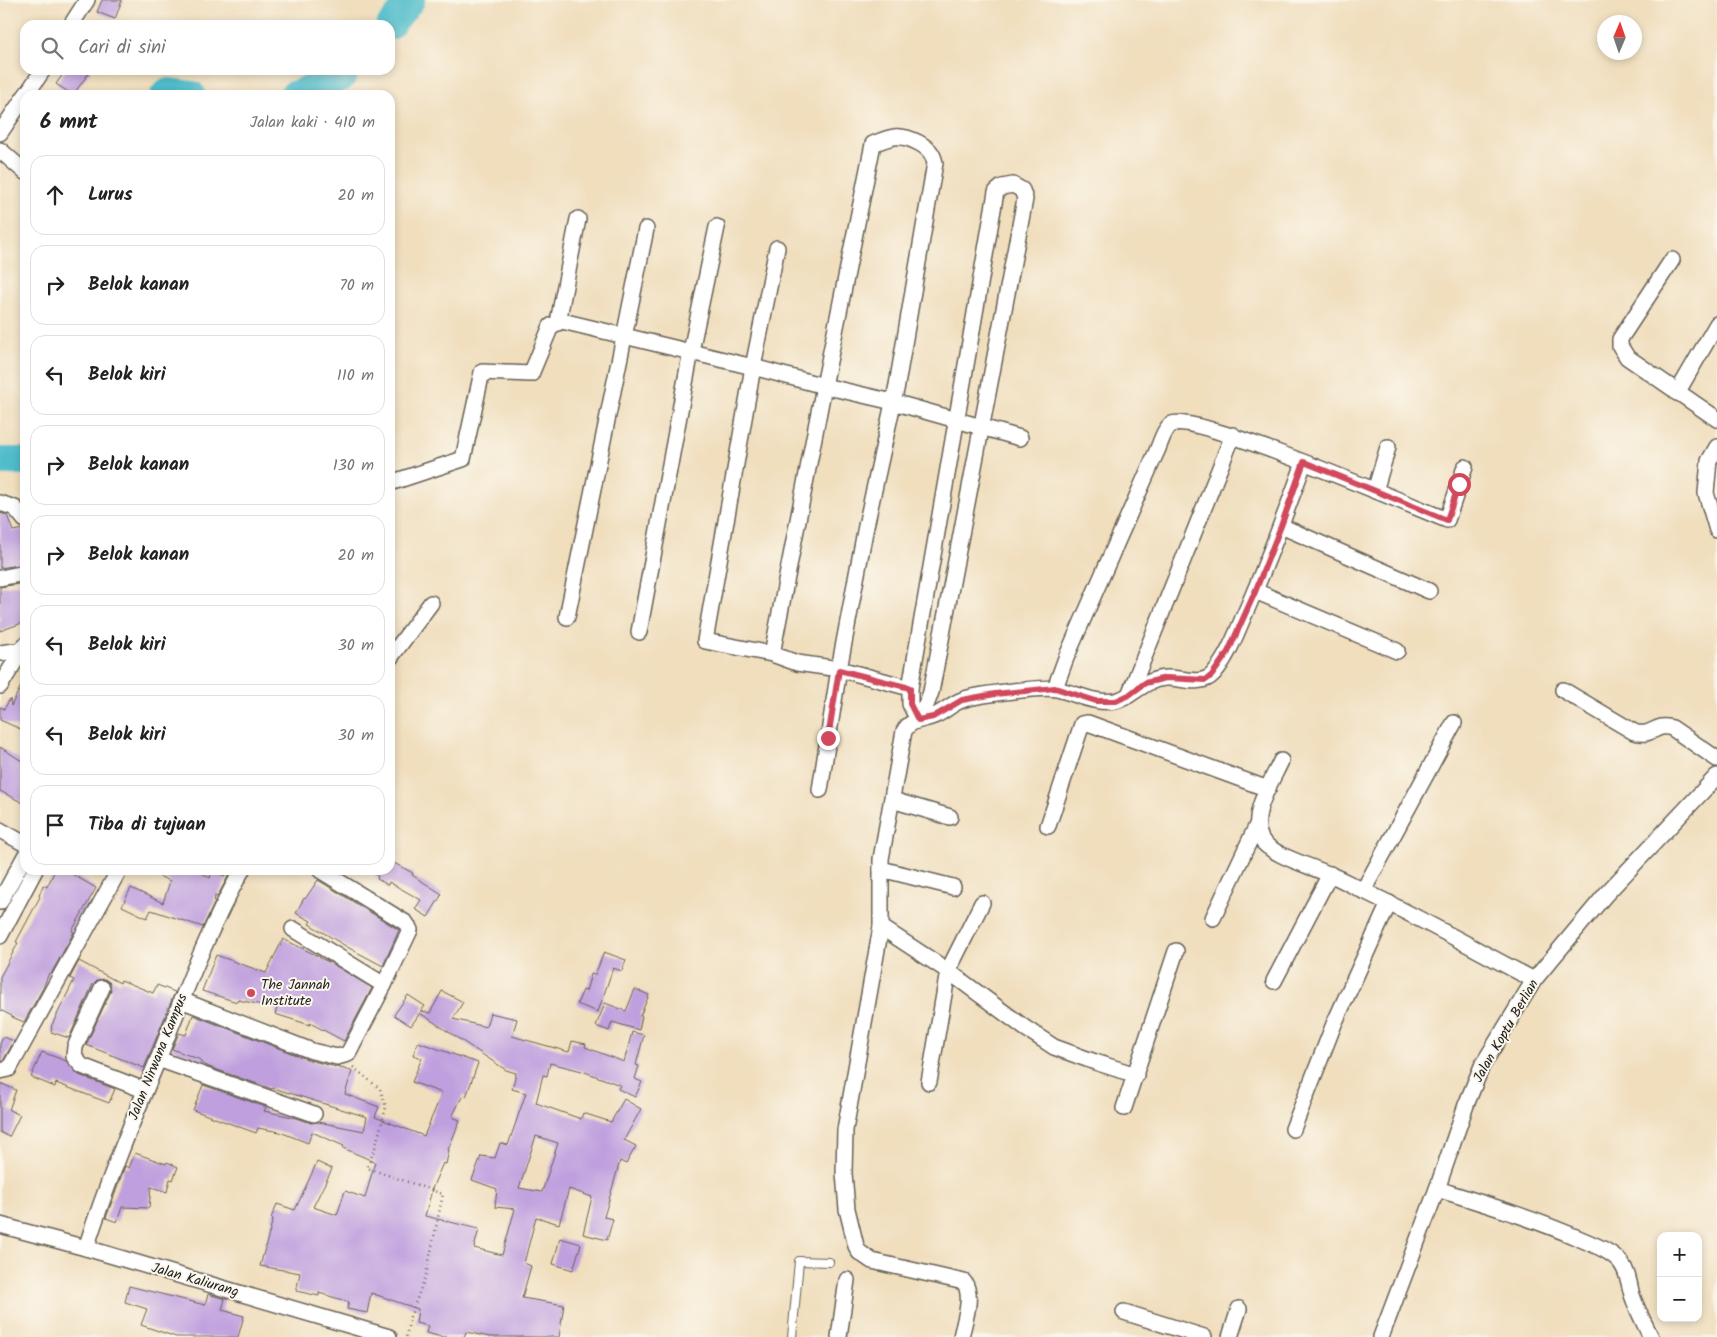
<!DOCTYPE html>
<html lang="id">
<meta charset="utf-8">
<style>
:root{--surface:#fff;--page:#f2f2f2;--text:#222;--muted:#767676;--line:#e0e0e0}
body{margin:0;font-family:Kalam,sans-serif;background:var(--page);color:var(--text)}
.controls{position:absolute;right:15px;bottom:15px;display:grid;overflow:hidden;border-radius:10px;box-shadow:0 2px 8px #0003}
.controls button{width:45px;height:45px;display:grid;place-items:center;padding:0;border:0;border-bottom:1px solid var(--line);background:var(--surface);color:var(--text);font:25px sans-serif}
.compass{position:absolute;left:1597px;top:15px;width:45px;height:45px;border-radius:50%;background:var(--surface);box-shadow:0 2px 8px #0003;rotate:2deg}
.stop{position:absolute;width:15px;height:15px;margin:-11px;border:4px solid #d1495b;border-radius:50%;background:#fff}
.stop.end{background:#d1495b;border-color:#fff;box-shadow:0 1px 5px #0008}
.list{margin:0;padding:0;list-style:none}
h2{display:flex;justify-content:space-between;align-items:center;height:65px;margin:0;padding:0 20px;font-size:21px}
h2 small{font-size:16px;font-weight:400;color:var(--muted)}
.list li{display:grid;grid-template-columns:32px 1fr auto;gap:15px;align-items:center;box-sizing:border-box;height:80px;margin:0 10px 10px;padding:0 10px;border:1px solid var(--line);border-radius:15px}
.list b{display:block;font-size:19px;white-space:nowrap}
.list em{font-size:16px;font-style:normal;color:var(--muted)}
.icon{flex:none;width:28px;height:28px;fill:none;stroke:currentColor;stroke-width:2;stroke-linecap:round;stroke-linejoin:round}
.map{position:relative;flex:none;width:1717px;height:1337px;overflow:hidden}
.search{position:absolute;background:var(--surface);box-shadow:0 2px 8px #0003;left:20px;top:20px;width:375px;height:55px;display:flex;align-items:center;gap:12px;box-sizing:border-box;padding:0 18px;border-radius:15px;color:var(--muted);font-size:19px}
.panel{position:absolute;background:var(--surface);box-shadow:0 2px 8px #0003;left:20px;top:90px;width:375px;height:785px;border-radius:15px}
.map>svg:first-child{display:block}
</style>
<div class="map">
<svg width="1717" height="1337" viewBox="0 0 1717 1337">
<rect width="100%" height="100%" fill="#fbf7ec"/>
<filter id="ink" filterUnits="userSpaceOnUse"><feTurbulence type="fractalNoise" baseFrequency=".02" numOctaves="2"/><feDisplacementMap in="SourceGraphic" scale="10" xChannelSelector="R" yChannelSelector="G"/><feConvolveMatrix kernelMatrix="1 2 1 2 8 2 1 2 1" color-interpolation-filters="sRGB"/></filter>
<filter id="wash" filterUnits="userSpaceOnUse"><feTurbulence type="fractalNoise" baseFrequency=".0096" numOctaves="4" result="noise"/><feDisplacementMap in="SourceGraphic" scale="20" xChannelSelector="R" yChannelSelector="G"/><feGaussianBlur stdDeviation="1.12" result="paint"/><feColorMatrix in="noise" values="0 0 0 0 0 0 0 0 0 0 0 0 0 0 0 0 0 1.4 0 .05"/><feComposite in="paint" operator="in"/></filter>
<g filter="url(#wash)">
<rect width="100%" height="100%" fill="#f0debd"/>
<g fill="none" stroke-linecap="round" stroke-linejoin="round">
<g stroke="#50bcca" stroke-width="28">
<path d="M390,26L411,0"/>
<path d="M164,95L168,92L192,95"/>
<path d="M293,95L341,78L346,70"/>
<path d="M0,461H25"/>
</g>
</g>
<g id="blocks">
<g fill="#bf9fde" fill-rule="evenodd">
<path d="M102,0H122L115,19L97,12Z"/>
<path d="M66,70H91L73,95L56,84Z"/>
<path d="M0,513L7,515L13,531L23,529L25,535V564L0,568Z"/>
<path d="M25,583V622L0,631V587Z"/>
<path d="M25,678V731L0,720V707L4,709L10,699L11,706Z"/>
<path d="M0,747L25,763V804L0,791Z"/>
<path d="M390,861L413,873L412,875L442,894L428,917L415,909L421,900L389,882L388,885L377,879L378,876L367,870H390Z"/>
<path d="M55,870H74L72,874L96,888L72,931L74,932L51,974L49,973L43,988L24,1022L12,1017V1016L0,1010V977L18,943L16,942L40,897L39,896L43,885L47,887Z"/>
<path d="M145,870H197L210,878L212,871L228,877L217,897L215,896L214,904L203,927L151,910L147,918L122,906L131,888L163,903L170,881Z"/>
<path d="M318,880L399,930L383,966L349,948L309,924L311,921L296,913L304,898L305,899Z"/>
<path d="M283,939L320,957V958L331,963L372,988L344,1041L310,1023V1025L275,1014L277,1008L238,1000L237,1002L202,991L216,955L266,973Z"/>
<path d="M604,952L626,960L622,971L613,968L598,1012L577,1004L583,990L586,991L591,974L595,975Z"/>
<path d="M79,961L120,983L121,980L153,993L157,985L175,992L144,1068L86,1045L111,991L110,983L105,979L97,980L93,984L69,1038L51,1032L52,1028L51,1027L74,980L70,978Z"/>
<path d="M635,989L649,995L640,1016H642L639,1030L612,1022L609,1031L596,1026L605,1003L626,1011Z"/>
<path d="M442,991L463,1002L453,1019L486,1027L490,1013L517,1019L512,1036L569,1052L572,1041L586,1044L585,1047L624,1062L632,1032L644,1035L636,1065L639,1066L635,1079L642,1082L635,1097L618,1089L620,1085L582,1071L550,1063L547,1076L543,1075L536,1103L581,1119L583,1113L611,1122L624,1099L641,1109L624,1140L636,1146L626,1164L620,1161L604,1217L613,1219L607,1240L583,1234L592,1197L569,1189L559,1224L536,1217L524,1263L531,1266L522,1298L564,1305L559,1337H490L466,1332L464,1337H442L426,1333L428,1326L416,1323L418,1309L371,1293L367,1313L347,1309L349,1302L319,1293V1296L296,1291L300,1273L260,1266L273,1219L271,1218L277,1204L295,1210L317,1162L332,1169L313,1207L337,1215L345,1191L365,1198L375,1162L343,1148L344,1146L312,1132L308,1143L280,1132L258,1128L256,1133L193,1110L203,1085L266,1107L264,1111L297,1118L311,1123L318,1122L364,1131L367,1117L273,1088L272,1089L209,1067L200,1062L201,1060L172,1049L179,1033L186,1035L193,1015L309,1060L352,1071L345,1094L379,1107L375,1117L424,1136L442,1093L412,1082L422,1058L413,1055L418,1042L478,1063L466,1097L463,1095L452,1117L460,1120L448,1150H449L446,1164L443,1163L433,1186L425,1216L479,1229L474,1248L502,1255L515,1209L495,1207L497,1189L472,1180L481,1156L495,1158L500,1143L508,1145L526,1093L512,1089L516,1073L506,1070L420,1013L411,1026L394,1015L408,995L425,1006L421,1011L430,1013ZM536,1136L558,1143L542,1192L519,1188Z"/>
<path d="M3,1037L14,1041L3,1061H0V1044Z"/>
<path d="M42,1052L66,1061L79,1075L115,1089L109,1103L56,1083L55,1087L31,1077Z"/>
<path d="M0,1080V1083L16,1090L9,1110L20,1115L9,1137L0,1132Z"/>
<path d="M135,1153L166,1164L167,1162L178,1167L173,1180L170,1179L167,1192L151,1187L149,1208L122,1207L117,1222L106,1218L125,1166L129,1168Z"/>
<path d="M560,1238L581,1244L573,1270L553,1264Z"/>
<path d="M129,1286L205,1305L208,1294L225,1299L222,1310L244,1316L238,1337H176L141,1325L147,1309L125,1302Z"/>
</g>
</g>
</g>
<g filter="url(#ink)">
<use href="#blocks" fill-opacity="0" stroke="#666054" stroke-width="1"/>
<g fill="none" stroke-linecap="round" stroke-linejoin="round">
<g stroke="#666054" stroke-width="10">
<path id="lane" d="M792,1337L799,1261L829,1262"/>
</g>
<g stroke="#666054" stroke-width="18">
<g id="street">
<path d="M71,25L87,0"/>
<path d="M26,95L43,70"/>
<path d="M0,133L25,96"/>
<path d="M0,150L25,172"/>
<path d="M1013,185L1022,190L1025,199L931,692L927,703L918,720L910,704V688L996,192L1002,187Z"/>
<path d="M578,219L559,317L562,321L753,367L777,248"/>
<path d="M1672,260L1620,339V346L1627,357L1717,419"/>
<path d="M1677,393L1717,324"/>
<path d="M1717,447L1709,461L1706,493L1717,530"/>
<path d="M390,483L463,459L482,372L531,374L551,326L562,321"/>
<path d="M1375,491L1388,447"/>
<path d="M0,503L15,508L25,520"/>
<path d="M1281,526L1429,591"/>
<path d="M0,578L25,573"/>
<path d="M1255,591L1397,651"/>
<path d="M567,617L646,229"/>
<path d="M639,632L691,351L717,227"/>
<path d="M0,653L23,650L25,651"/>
<path d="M772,654L824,386L873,144C892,136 900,133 919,143C928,148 933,153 935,163L897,385L866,526L839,669L820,790"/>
<path d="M390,658L431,603"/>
<path d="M0,686L25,645"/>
<path d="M910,688L839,669L797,663L772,654L705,641L753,367L824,386L893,402L1020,438"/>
<path d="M1055,688L1066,658L1156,453C1160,445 1164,428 1172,424C1194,413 1412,506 1447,520L1465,467"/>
<path d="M1563,690L1634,732C1652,738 1656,722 1672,728L1717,759"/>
<path d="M1129,695L1233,435"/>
<path d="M1281,761C1271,783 1249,815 1261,839C1270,855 1311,866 1328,874C1340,878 1351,885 1362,890C1420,918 1477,950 1534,980"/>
<path d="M892,800L950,817"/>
<path d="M1048,826L1082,724L1088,723L1268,789"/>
<path d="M0,830L25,844"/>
<path d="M881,869L953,887"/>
<path d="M1363,891L1454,723"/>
<path d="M0,902L25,856"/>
<path d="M1213,918L1257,825"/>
<path d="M881,927L948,971L1025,1028L1054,1047L1095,1062L1136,1075"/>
<path d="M293,929L384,985"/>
<path d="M0,936L35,870"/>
<path d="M1274,981L1330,874"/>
<path d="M102,988L75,1047L74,1057L82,1066L144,1090"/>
<path d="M181,1000L312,1051L337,1057L348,1054L384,985L410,930L406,923L398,918L320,870"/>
<path d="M158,1059L314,1114"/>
<path d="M0,1071L9,1069L119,870"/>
<path d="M929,1082L948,971L982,903"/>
<path d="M1124,1108L1176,951"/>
<path d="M1293,1129L1334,1024L1389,903"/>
<path d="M1437,1189C1485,1204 1532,1218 1578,1238C1592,1244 1612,1251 1621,1263C1628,1272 1629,1284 1632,1295C1637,1310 1644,1323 1651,1337"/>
<path d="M0,1225L86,1248L389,1337"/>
<path d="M86,1248C107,1183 133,1120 159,1057C184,994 208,930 242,870"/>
<path d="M1124,1312L1204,1337"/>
<path d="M839,1337L847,1280"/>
<path d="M961,1337C964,1321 974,1297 964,1282L872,1261L859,1252L856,1246L847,1209L844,1173L845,1130L881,927V859L904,731C911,718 925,721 936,715C945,711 953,703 962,700C973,695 1045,686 1056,689C1076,693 1093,704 1115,701C1132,698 1143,679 1166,678C1180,677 1201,687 1213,674C1227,658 1235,637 1243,618C1266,567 1285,515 1304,463"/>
<path d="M1230,1337L1239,1309"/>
<path d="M1381,1337L1437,1189L1466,1105L1482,1066L1534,980L1606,894L1717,776"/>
</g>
</g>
<path stroke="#666054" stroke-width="2.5" stroke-dasharray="1 4" stroke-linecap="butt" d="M353,1067L380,1089L386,1107L376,1145L367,1168L443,1194L426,1275L410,1317L406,1337"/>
<use href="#lane" stroke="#fff" stroke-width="8"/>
<use href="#street" stroke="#fff" stroke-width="15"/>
</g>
</g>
<g fill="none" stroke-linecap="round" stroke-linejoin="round" filter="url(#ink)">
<path stroke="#d1495b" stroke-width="6" d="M828,738L839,670L910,688V704L918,720L933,717L962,700L995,694L1055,688L1096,701H1116L1129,695L1145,683L1166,678L1206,680L1212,675L1228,652L1255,592L1281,526L1304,462L1447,520L1459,484"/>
</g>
<circle fill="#d1495b" stroke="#fbf7ec" stroke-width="2" cx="251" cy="993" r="5"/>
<g text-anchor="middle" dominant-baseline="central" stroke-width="4" stroke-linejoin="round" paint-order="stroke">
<g font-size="14" fill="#1c1c1c" stroke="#fbf7ec" text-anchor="start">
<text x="261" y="985">The Jannah<tspan x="261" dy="16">Institute</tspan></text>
</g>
<g font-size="14" fill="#1c1c1c" stroke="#fbf7ec">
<text transform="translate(1506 1031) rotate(-60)">Jalan Koptu Berlian</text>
<text transform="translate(158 1057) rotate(-68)">Jalan Nirwana Kampus</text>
<text transform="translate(195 1280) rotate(16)">Jalan Kaliurang</text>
</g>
</g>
</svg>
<div class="controls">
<button>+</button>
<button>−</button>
</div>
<svg class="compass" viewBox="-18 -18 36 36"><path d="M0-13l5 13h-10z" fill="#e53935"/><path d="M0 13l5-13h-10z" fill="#767676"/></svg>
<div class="stop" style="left:1459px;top:484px"></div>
<div class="stop end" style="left:828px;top:738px"></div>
<div class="search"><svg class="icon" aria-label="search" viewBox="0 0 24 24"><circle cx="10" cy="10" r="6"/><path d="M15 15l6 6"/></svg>Cari di sini</div>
<section class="panel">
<h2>6 mnt<small>Jalan kaki · 410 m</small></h2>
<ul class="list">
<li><svg class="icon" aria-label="ahead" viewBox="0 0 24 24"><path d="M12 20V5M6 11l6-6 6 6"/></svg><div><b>Lurus</b></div><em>20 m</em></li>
<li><svg class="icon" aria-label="right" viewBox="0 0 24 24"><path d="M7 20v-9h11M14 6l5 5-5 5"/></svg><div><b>Belok kanan</b></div><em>70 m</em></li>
<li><svg class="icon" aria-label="left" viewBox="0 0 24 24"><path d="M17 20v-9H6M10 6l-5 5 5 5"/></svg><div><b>Belok kiri</b></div><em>110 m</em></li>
<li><svg class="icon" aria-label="right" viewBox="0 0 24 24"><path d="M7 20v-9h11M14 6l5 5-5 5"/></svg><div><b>Belok kanan</b></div><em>130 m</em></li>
<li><svg class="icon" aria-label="right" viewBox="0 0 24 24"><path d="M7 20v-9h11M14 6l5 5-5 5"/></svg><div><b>Belok kanan</b></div><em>20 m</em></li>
<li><svg class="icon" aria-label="left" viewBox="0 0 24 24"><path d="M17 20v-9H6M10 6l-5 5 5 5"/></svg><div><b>Belok kiri</b></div><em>30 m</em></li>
<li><svg class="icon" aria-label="left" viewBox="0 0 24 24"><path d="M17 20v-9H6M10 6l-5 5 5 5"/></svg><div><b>Belok kiri</b></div><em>30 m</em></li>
<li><svg class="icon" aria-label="arrive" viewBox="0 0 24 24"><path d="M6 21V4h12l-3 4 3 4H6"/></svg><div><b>Tiba di tujuan</b></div></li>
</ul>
</section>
</div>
